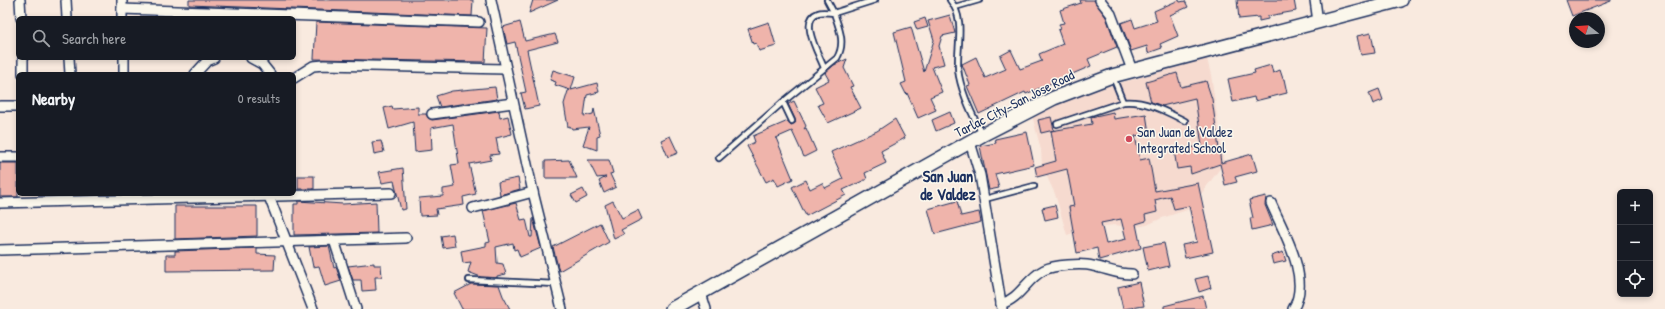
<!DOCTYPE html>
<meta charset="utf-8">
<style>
:root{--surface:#171b24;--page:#20242c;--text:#f1f3f6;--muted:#9ea1a6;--line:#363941}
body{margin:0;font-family:"Patrick Hand",sans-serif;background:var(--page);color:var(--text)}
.controls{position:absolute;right:12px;bottom:12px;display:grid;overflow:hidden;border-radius:6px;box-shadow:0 2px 6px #0003}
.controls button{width:36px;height:36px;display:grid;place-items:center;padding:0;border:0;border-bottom:1px solid var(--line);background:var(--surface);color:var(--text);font:20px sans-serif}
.compass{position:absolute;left:1569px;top:12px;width:36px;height:36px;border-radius:50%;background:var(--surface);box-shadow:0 2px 6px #0003;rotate:287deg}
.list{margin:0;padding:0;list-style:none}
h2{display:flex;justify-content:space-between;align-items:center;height:52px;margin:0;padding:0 16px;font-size:17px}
h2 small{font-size:13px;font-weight:400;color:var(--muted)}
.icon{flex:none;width:22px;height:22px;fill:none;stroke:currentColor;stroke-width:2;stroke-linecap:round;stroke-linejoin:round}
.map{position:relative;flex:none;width:1665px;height:309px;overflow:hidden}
.search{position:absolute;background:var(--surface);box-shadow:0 2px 6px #0003;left:16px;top:16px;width:280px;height:44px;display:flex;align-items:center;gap:10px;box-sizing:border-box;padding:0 14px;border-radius:6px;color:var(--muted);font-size:15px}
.panel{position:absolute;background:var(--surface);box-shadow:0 2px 6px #0003;left:16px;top:72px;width:280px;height:124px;border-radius:6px}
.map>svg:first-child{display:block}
</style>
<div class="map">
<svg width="1665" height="309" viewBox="0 0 1665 309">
<rect width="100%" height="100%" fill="#f9eadf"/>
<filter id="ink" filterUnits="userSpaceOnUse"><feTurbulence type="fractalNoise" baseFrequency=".025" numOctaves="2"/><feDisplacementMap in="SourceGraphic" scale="8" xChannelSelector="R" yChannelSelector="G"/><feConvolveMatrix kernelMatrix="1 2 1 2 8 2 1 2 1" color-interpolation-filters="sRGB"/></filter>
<g filter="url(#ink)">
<path fill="#f6dacf" d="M1207,59L1211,75L1224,163L1190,209L1162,218L1147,225L1130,228L1116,225L1092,227L1067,235L1055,194L1042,166L1041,150L1032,115L1080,94Z"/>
<g fill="#efb4ab" stroke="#1b2f5e" fill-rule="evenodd">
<path d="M189,0H473L472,16L189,5Z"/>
<path d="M533,0H558L529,13Z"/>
<path d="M1080,0H1094L1106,17L1117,47L1088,59L1091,66L1026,94L1025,92L979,114L967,86L970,85L962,64L976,57L985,78L1006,69L1000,56L1011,50L1020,69L1042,61L1039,54L1063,44L1058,30L1061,29L1059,24L1064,23L1060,10L1081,3Z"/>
<path d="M1179,0L1180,2L1185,1L1188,7L1170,15L1178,36L1160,44L1162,48L1148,53L1147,46L1131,51L1121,23L1132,19L1135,28L1157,21L1154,11Z"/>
<path d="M1237,0H1294L1296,11L1268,16V19L1259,21V17L1239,19Z"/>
<path d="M1566,0H1611V1L1572,16Z"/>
<path d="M950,15L955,33L942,36L939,46L944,64L932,67L942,92L930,97L936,110L918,118L907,93L906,94L901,84L906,82L894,32L911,27L924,72L934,40L928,21Z"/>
<path d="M925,18L928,27L917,30L914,22Z"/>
<path d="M316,22L487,28L485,62L314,59Z"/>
<path d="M520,22L525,41L555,34L558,42L527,50L539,106L525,109L521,93L526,92L515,42L507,44L503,27Z"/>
<path d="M769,22L776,46L759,51L756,43L753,44L748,29Z"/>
<path d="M1371,33L1375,53L1361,55L1357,36Z"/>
<path d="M847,59L844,68L853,86L850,87L861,108L828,123L818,105L823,103L815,87L829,80L825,73L834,65Z"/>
<path d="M1271,65L1273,73L1280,70L1283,79H1284L1287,93L1255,101L1254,97L1233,102L1228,79L1255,73L1254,70Z"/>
<path d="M553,70L575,77L571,90L597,83L599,92L587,95L584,116L593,114L594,109L600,135L597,136V150L583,145L589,127L572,129L570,126L568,127L564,104L568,91L570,90L555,85L556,82L550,80Z"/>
<path d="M1177,73L1181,87L1206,81L1212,99L1221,163L1252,154L1257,171L1235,177L1237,182L1225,185L1220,164L1191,174L1190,167L1177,169L1174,150L1202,146L1195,98L1162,106L1151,102L1146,82Z"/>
<path d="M495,87L497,99L440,107L436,96L452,91Z"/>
<path d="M1379,89L1383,100L1373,104L1369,93Z"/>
<path d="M794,101L806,126L804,129L806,128L816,151L804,157L792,131L776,138L793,179L778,186L774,178L766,182L747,146L755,142L753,136L788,121L791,125L795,123V119L788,104Z"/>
<path d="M392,106L393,109L418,107V114H426L428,118L432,120L499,111L500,118L508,116L512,134L496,138L499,154L490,155L491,160L469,164L476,194L463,197L464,205L436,209L437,215L420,216L419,198L443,196V189L455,187L451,165L459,164L453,124L431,128L432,150L415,152L413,122L389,129L384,108Z"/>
<path d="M950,112L954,123L936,131L932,120Z"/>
<path d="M1113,112L1114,119L1146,114L1149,133L1135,136L1140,160L1149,158L1155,191L1198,183L1213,252L1185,258L1182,245L1197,242L1189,206L1174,209L1170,196L1155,200L1157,212L1145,215L1146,221L1136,224L1141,248L1099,260L1097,248L1077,253L1069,207L1074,206L1067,169L1037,177L1035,167L1056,161L1051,131L1092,124L1091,117ZM1121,219L1126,239L1106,244L1101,223Z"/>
<path d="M1051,117L1054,130L1041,133L1038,120Z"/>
<path d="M895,119L905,138L881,151L886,163L865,173L867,179L843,190L846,195L806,216L792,187L806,180L810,189L822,183L825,188L843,179L831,152L877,131Z"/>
<path d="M1027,132L1034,165L995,174L999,188L989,190L980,146L996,143L995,139Z"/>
<path d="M670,136L678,153L668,157L661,140Z"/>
<path d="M381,141L384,152L374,154L372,142Z"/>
<path d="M569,160L577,178H545V161Z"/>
<path d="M588,160H609L613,173L610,174L616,187L604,193L599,181L606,177L597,178Z"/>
<rect x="0" y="163" width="18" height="34"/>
<path d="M403,168L406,209L401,210L394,181L382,183L379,172Z"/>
<rect x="298" y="176" width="16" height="13"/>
<path d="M518,178L520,189L500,195L498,182Z"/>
<path d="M583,189L587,197L576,203L571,195Z"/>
<path d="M1266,196L1265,205L1273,225L1252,230L1250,218H1253L1249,200Z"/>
<path d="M298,201L343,204L376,202L377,233L294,235V204H298Z"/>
<path d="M613,201L622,218L638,210L642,219L621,230L624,234L614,239L605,205Z"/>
<path d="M957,201L961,216L979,212L981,222L935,234L928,209Z"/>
<path d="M516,203L521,220L526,219L530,237H532L533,218L541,248L520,257L517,249L514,250L513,243L496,247L497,263L503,264L506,274L497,276V278L481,277L468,272L471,262L463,263L461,251L486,246V243L490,242L483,211Z"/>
<path d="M1055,205L1058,217L1045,220L1042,208Z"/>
<path d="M175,206H257V236L175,239Z"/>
<path d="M600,223L609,242L559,271L553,247Z"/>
<path d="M453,234L455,246L443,248L441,236Z"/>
<path d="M1164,243L1169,266L1148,271L1143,247Z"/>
<path d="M329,246L334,268L336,267L341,281L325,286L319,266L313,267L309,247Z"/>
<path d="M257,248V254L275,255L274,270L166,271V255H175V251Z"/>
<path d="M1283,252L1286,261L1273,264L1271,256Z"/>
<path d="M374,263V265H381L382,277H375L376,290L362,291L361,280H353L348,266Z"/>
<path d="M1208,276L1211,288L1199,292L1195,279Z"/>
<path d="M1139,282L1144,306L1123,309L1118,287Z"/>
<path d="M471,284L499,285L503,296L510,309H462L454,293Z"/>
<path d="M1203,296L1206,309H1164V306Z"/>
</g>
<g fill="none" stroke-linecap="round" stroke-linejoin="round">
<g stroke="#1b2f5e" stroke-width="8">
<g id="lane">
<path d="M827,0L834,13L875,0"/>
<path d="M950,0C968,22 954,51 959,76C963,96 973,116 982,134"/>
<path d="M955,7L979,0"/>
<path d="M1113,77L1123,102"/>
<path d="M783,102L792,121"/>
<path d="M1057,124L1123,102C1146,100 1165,111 1185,121"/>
<path d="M719,158L783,102L837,58C846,43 839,28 834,13C829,13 823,11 818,13C798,20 820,56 824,68"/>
<path d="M985,199L1034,186"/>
<path d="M469,280L556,284"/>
</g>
</g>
<g stroke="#1b2f5e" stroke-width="12">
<g id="street">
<path d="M20,0L21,18"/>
<path d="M66,0L67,18"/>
<path d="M122,0V18"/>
<path d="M491,0L533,192L562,309"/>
<path d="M1100,0L1111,14L1132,70"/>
<path d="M1315,0L1318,22"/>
<path d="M122,9L479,22"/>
<path d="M23,58V74"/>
<path d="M69,58L70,74"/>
<path d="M124,58V74"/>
<path d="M251,58L262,64L270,74"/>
<path d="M195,74L207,61L214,58"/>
<path d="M294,78L313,66L324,65L505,69"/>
<path d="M0,106H18"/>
<path d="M432,114L513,103"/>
<path d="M970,142L980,175L1002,309"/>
<path d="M0,157H18"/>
<path d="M268,194L313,309"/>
<path d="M0,203L391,193"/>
<path d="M1271,203C1283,231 1312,279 1293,309"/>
<path d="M473,208L533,192"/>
<path d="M334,240L356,309"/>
<path d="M0,250L406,238"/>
<path d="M701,293L706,309"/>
<path d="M1001,304C1021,298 1026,279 1044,270C1054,265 1082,263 1093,266C1108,269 1116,274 1132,274"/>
</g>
</g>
<g stroke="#1b2f5e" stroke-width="16">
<path id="secondary" d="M672,309L982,135L1054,98L1112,76L1401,0"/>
</g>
<use href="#lane" stroke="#fbf7ec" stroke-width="4.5"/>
<use href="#street" stroke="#fbf7ec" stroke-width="9"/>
<use href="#secondary" stroke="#fbf7ec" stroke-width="13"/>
</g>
</g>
<circle fill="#d1495b" stroke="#fbf7ec" stroke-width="1.5" cx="1129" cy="139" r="4"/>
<g text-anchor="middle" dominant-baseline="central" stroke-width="3" stroke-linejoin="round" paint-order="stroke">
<g font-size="14" fill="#1b2f5e" stroke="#fbf7ec">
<text transform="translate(1014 103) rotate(-27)">Tarlac City-San Jose Road</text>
</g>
<g font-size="14" fill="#1b2f5e" stroke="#fbf7ec" text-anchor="start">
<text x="1137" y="131">San Juan de Valdez<tspan x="1137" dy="16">Integrated School</tspan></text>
</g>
<g font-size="16" font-weight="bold" fill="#1b2f5e" stroke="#fbf7ec">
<text x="948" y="176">San Juan<tspan x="948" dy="18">de Valdez</tspan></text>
</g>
</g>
</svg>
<div class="controls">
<button>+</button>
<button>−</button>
<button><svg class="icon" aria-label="locate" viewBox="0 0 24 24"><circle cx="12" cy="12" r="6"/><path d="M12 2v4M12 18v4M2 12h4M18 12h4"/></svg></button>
</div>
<svg class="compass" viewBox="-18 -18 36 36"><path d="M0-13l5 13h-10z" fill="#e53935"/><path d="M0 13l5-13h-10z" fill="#9ea1a6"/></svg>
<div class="search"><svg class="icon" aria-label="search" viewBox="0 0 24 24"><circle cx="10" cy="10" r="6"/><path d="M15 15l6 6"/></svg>Search here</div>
<section class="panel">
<h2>Nearby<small>0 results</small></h2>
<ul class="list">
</ul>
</section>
</div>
